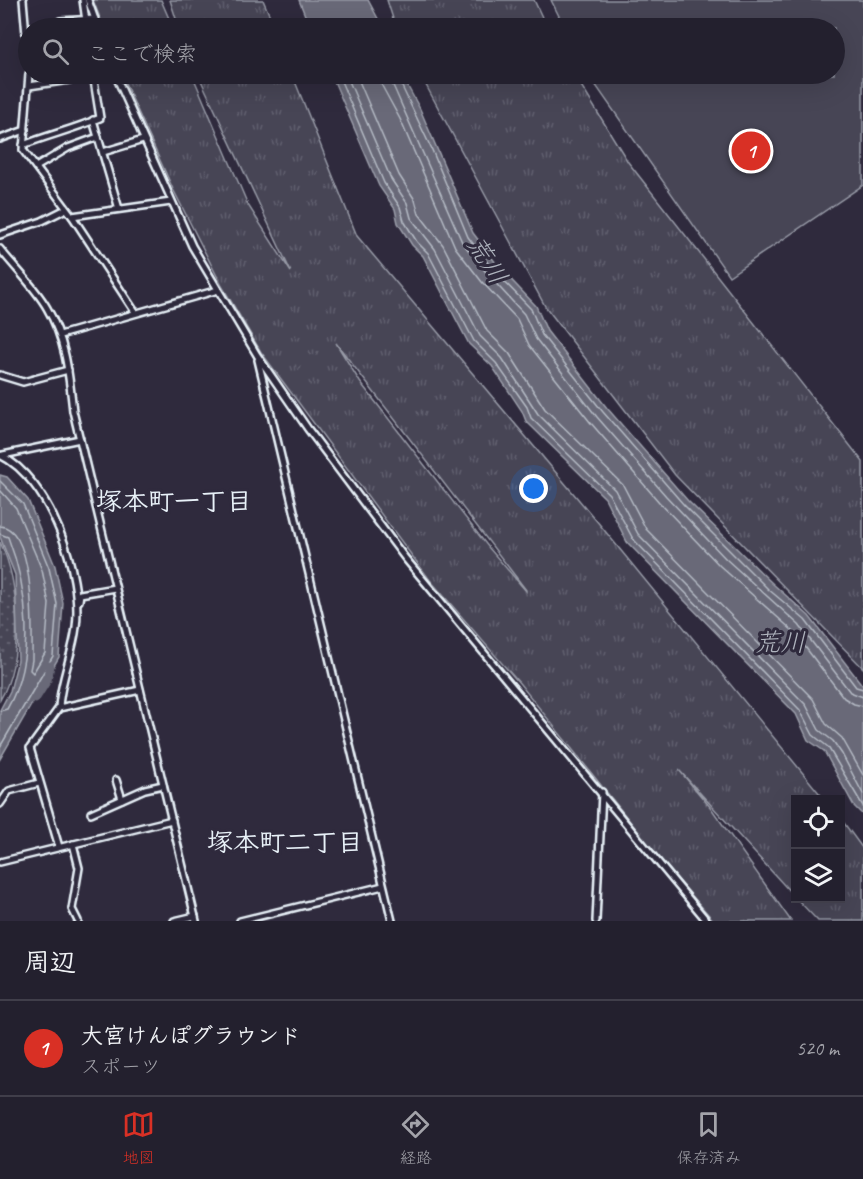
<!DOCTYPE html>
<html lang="ja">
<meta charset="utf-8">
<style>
:root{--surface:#23202e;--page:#2b2836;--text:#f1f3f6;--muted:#a3a3aa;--line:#403e4a;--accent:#d93025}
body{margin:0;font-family:Caveat,"Klee One",sans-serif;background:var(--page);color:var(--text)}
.controls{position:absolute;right:18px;bottom:18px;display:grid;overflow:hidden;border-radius:0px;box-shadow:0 6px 24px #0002}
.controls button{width:54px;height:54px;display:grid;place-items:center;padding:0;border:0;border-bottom:2px solid var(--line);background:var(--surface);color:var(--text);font:30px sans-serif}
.you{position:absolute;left:534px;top:489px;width:21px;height:21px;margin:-15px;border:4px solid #fff;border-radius:50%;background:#1a73e8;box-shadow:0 0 0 9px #1a73e833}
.badge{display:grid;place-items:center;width:39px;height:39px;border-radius:50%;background:var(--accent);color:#fff;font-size:20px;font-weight:700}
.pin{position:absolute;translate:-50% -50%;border:3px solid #fff;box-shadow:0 2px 6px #0006}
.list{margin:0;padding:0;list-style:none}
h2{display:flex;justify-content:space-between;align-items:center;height:78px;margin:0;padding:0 24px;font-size:26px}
h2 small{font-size:20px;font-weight:400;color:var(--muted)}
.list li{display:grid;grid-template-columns:39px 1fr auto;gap:18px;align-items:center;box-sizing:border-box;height:96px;padding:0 24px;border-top:2px solid var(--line)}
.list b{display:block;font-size:22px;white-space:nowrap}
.list p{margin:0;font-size:20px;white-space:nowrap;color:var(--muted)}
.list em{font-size:20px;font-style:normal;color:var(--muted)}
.icon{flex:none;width:33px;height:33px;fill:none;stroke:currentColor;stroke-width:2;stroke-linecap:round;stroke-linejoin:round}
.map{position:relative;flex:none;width:863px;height:921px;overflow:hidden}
.search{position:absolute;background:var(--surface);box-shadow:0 6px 24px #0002;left:18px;right:18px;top:18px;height:66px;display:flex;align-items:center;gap:15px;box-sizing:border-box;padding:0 21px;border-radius:33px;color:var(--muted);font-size:22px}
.sheet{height:174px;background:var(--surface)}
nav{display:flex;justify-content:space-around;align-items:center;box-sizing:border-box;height:84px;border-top:2px solid var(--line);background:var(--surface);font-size:16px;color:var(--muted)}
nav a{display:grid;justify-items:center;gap:3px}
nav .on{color:var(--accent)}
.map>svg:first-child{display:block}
</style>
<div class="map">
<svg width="863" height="921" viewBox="0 0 863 921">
<defs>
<pattern id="grass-tufts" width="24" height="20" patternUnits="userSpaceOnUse" patternTransform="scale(1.5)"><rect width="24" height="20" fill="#464455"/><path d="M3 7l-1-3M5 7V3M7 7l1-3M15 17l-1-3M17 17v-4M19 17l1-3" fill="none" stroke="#615f6e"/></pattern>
<pattern id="park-dots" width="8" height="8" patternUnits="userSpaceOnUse" patternTransform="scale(1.5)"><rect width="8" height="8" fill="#464455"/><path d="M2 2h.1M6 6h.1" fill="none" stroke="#615f6e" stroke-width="1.8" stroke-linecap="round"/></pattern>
</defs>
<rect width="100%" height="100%" fill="#2f2a3d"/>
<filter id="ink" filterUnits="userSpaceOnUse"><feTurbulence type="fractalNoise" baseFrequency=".0167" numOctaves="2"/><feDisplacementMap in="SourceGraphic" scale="12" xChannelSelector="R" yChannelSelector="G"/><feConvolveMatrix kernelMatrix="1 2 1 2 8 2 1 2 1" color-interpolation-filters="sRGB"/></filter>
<g filter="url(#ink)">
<g fill="url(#grass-tufts)" stroke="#979aa6" stroke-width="1.5" fill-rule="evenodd">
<path d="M93,0H161L173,28H104Z"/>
<path d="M170,0H263L275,28H179Z"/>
<path d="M387,0H534L547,28H396Z"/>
<path d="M121,74H192L248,205L291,272L198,74H292L357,236L600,525L824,799L796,800L795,897L679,770L711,808L791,921H714L661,860L520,684L430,580L261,352L222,286L173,189ZM336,343L526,590V591L489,548L360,382Z"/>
<path d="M420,74H574L628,162L863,462V668L675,475L545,306Z"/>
<path d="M841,819L863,849V921H818L797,899L840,898Z"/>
</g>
<path fill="url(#park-dots)" stroke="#979aa6" stroke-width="1.5" d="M0,542C20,583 24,660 0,700Z"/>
<path fill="#464455" stroke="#979aa6" stroke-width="1.5" d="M551,0H863V185L729,276L588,74H834V28H565Z"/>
<g fill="#696978" stroke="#9c9fab" stroke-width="1.5">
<path d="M299,0H368L383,28H310Z"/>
<path d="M331,74H401L420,109L473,233L499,267L536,306L547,331L607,408L688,501L773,584L809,616L863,686V815L854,806L824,751L808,740L796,714L627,542L605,498L526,421L522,411L492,366L469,344L423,256L412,245L398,223L395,209L379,186Z"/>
<path d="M0,475L7,477L28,500L55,566L63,603L59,657L0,759V710L10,691L18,660L15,575L0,537Z"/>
</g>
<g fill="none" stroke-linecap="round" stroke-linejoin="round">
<g stroke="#b5bbc5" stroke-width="1.5">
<path d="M338,74L384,183L400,207L404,221L417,242L428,253L474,341L496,363L527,407L531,418L609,494L633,539L800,710L813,735L828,747L863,806"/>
<path d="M346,74L391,179L407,203L411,218L435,249L480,336L502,358L538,414L615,490L638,534L806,705L819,730L833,741L842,754L863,794"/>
<path d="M356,74L399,175L415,200L419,214L443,245L487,331L509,353L545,409L623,485L646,529L813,699L826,724L842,738L863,775"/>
<path d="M379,74L382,86L400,119L455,247L482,282L517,319L529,345L590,422L659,502L720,566L793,631L844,698L854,704L863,706"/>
<path d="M388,74L462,242L489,276L524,314L536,339L597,417L666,496L726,559L799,625L850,692L863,697"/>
<path d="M396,74L432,150L468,237L494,271L531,309L542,335L603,412L684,505L768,589L805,620L856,687L863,689"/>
<path d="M0,481L23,504L49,568L57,604L53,656L0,747"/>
<path d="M0,490L16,508L42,570L49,604L45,653L33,673L30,670L32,660C32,634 36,528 0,526"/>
<path d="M0,534L8,537C28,589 36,659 7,709L0,711"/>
</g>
<path stroke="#696978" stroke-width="9" d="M35,699L47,680L50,666"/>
<g stroke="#e8f1f8" stroke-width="10">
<g id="minor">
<path d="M23,0L28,58"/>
<path d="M83,0L87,28"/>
<path d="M88,0L98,28"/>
<path d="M60,21L95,19"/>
<path d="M29,74L23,150L72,216L135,312"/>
<path d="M115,74L192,246L257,355L308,429L405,558L707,921"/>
<path d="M29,86L69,80V74"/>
<path d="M93,120L119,209"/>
<path d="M0,139L25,130"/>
<path d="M23,145C49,135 74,129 100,118L93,74"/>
<path d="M103,152L143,140"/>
<path d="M36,167L68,148L98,137"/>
<path d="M72,216L171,202"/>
<path d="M0,235L42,221L66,209"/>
<path d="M0,249C15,268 35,287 47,308C66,340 69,375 73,411L196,921"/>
<path d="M60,335L218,290"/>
<path d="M258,360L392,921"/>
<path d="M0,375L23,382L68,370"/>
<path d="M0,455C50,479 83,574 76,627C73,654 60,681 59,708"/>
<path d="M3,455L80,439"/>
<path d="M79,601L80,594L115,588"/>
<path d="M116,780L122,799"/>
<path d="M0,804L9,791L39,783"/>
<path d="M91,813L145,789L163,785"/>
<path d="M73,844L79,868L72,909L78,921"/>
<path d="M59,847L30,748L59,708L140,690"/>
<path d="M0,862L172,820"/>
<path d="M174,921L195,916"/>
<path d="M240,921L383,886"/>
<path d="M596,921L602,792"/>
</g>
</g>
<use href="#minor" stroke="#2f2a3d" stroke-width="5"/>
</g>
</g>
<g text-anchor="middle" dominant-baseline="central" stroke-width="6" stroke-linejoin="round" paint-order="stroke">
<g font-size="26" font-style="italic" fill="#afb4be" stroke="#2f2a3d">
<text transform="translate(487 260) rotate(58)">荒川</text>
<text x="780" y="642">荒川</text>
</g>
<g font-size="26" font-weight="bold" fill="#e8f1f8" stroke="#2f2a3d">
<text x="174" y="501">塚本町一丁目</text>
<text x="285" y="842">塚本町二丁目</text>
</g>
</g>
</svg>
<div class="controls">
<button><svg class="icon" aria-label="locate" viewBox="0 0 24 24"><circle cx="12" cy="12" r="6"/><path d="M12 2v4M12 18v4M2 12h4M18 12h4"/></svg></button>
<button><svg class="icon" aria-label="layers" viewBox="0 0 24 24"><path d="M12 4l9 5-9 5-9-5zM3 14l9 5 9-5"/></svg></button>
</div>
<div class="you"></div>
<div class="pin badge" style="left:751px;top:151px">1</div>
<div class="search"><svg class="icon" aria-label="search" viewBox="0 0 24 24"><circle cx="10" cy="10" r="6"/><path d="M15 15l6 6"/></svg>ここで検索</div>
</div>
<section class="sheet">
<h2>周辺<small></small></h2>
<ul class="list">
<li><span class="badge">1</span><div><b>大宮けんぽグラウンド</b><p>スポーツ</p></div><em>520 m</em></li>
</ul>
</section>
<nav>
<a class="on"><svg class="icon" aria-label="map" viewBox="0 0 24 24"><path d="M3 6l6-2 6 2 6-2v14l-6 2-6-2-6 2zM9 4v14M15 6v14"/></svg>地図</a>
<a><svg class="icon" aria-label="directions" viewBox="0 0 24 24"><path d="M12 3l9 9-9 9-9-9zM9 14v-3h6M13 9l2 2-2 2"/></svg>経路</a>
<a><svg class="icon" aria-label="saved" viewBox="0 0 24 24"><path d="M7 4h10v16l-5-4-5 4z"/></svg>保存済み</a>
</nav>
